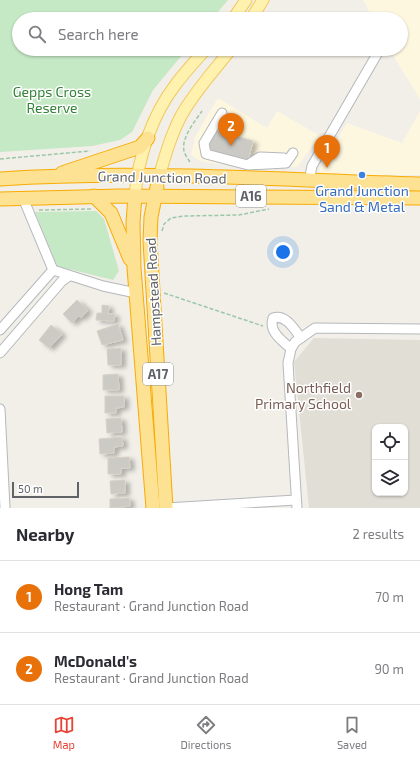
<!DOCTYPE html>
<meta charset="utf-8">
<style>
:root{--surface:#fff;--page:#f7f7f7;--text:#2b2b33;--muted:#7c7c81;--line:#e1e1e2;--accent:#ea4335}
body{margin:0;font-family:"Exo 2",sans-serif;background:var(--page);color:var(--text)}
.controls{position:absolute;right:12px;bottom:12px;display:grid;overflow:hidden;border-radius:8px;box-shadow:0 1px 3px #0004}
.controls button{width:36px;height:36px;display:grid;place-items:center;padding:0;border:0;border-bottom:1px solid var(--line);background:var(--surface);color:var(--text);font:20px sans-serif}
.scale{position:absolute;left:12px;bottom:10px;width:67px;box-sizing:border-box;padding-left:4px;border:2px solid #5f6368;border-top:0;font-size:11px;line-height:14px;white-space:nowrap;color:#5f6368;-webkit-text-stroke:3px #fff;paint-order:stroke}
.you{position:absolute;left:283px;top:252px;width:14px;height:14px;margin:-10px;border:3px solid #fff;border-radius:50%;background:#1a73e8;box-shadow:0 0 0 6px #1a73e833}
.badge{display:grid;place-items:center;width:26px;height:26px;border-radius:50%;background:var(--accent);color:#fff;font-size:13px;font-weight:700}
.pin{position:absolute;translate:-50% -33px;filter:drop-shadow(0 1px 2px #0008)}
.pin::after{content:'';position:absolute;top:21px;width:14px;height:12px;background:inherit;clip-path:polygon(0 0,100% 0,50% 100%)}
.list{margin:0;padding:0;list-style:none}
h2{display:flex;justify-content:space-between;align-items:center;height:52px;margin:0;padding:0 16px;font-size:17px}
h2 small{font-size:13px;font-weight:400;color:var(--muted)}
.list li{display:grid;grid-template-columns:26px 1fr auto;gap:12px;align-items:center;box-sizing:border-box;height:72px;padding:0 16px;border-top:1px solid var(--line)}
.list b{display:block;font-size:15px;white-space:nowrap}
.list p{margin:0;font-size:13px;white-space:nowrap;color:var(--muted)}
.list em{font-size:13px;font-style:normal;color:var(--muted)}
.icon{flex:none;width:22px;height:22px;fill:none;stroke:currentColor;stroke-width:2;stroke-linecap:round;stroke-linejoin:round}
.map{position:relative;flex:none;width:420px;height:508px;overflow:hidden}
.search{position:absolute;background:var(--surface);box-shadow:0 1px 3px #0004;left:12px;right:12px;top:12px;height:44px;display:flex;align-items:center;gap:10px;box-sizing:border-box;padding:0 14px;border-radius:22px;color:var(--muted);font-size:15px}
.sheet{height:196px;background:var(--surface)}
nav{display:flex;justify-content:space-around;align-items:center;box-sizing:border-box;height:56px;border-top:1px solid var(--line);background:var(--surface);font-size:11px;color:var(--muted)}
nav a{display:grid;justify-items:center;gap:2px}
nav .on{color:var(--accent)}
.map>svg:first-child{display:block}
</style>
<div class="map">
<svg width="420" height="508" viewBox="0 0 420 508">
<defs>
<filter id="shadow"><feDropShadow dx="4.5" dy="2.5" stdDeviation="2" flood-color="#0004"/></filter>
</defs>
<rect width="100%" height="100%" fill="#f1efe8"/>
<g fill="#fef7e0">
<path d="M363,0H420V99L389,49H401V19H373Z"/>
<path d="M218,98L267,128L277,111L320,136L297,167L217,164L200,161L191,155L195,137Z"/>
<path d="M420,111V175H322L319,170L347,123L402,143Z"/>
</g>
<path fill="#e1ded6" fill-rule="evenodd" d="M314,338L420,340V508H309L294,362ZM375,427H405V493H375Z"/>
<g fill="#c5e8c5">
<path d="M0,0H228L212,19H19V49H187L153,90L132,132L120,140L92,146L0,152Z"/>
<path d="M96,211L104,219L119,271L113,280L57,266L35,212Z"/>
</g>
<g fill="#cccac5" stroke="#d6d1c6" filter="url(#shadow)">
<path d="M214,130L253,141L248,161L208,151Z"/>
<path d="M77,300L88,310L81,318L79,316L72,323L63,314Z"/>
<path d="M102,305L109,306L108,314H115L114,321L96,320L97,313H102Z"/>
<path d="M118,324L123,340L102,345L97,331Z"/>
<path d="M51,325L62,334L49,348L39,340Z"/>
<path d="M121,348V365H108L107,349Z"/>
<path d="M118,374L119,390H103V375Z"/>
<path d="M105,396H124V407L116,408V413H105Z"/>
<path d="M121,418L122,432L107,433L106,419Z"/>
<path d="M122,437L123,446L114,447V453L100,454L99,439Z"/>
<path d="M129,457L130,468H121V474H108V458Z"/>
<path d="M125,480V493L111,494L110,481Z"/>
<path d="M129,498L130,506L110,508V499Z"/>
</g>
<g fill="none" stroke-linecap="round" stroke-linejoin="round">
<g stroke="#b5b8bc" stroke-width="11">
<g id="minor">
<path d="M222,113L204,143L206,154L248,165L286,163L293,153"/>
<path d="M249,164L260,157L284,158"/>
<path d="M309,181L312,166L380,49"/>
<path d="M23,198L53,270L103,286L136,293"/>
<path d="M0,330L53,270"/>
<path d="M291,349C283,341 268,332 273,318C286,314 294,329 301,338"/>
<path d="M0,353L62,281L69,276"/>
<path d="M0,409L5,508"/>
<path d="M166,508L296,500"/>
<path d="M297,508L288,363L291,349L295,342L315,328L420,329"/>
</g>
</g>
<g stroke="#f2c960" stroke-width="13">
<g id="major">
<path d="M233,19L246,0"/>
<path d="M251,19L263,0"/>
<path d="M159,177C165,156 171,135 181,116C194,92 214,71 231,49"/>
<path d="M135,196C138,157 152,115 176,84C185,72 196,60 206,49"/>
</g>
</g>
<g stroke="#f9ab00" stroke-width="15">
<g id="highway">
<path d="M62,173L140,147L148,138"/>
<path d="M0,179C139,170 280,180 420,184"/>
<path d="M157,187L151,217L150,241L166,508"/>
<path d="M94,196L111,213L130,259"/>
<path d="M135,196L133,222L134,268L153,508"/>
<path d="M0,199L120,196L420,198"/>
</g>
</g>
<g stroke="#9cc7a9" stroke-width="1.5" stroke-dasharray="4 2" stroke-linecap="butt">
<path d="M0,159L90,151"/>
<path d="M190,162C188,159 185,155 184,151C181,138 195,121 202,111"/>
<path d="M39,210L91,209"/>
<path d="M162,231L164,224L171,218L184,216L239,215L269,209"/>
<path d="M164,293L263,326"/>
</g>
<use href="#minor" stroke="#fff" stroke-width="9"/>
<use href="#major" stroke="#fff2af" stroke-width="11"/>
<use href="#highway" stroke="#fde293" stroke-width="13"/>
</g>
<circle fill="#3f7fe0" stroke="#fff" stroke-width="1.5" cx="362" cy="175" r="4"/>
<circle fill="#8d6e63" stroke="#fff" stroke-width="1.5" cx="359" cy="395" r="4"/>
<g text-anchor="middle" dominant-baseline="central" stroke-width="3" stroke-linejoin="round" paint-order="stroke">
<g fill="#fff" stroke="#8f9295" stroke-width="1">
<rect x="236" y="185" width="30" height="22" rx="3"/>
<rect x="143" y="363" width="30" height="22" rx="3"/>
</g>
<g font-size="13" font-weight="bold" fill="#5f6368">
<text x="251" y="196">A16</text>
<text x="158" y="374">A17</text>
</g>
<g font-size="14" fill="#348238" stroke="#fff">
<text x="52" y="91">Gepps Cross<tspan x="52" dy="16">Reserve</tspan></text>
</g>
<g font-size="14" fill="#5f6368" stroke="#fff">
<text transform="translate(162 177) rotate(1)">Grand Junction Road</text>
<text transform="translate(153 292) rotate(-93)">Hampstead Road</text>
</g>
<g font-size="14" fill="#366cbe" stroke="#fff">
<text x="362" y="190">Grand Junction<tspan x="362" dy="16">Sand &amp; Metal</tspan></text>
</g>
<g font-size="14" fill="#785e54" stroke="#fff" text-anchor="end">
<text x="351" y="387">Northfield<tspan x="351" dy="16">Primary School</tspan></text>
</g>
</g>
</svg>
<div class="controls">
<button><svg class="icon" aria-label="locate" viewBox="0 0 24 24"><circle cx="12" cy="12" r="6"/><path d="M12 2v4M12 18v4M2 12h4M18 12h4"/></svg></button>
<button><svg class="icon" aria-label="layers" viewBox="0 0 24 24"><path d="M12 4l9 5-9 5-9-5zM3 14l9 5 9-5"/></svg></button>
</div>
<div class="scale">50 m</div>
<div class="you"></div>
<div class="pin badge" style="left:327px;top:168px;background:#e8710a">1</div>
<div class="pin badge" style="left:231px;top:146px;background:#e8710a">2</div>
<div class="search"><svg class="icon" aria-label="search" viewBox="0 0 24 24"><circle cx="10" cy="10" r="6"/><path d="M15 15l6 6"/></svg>Search here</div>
</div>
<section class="sheet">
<h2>Nearby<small>2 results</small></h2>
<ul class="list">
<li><span class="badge" style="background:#e8710a">1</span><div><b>Hong Tam</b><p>Restaurant · Grand Junction Road</p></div><em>70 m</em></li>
<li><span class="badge" style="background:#e8710a">2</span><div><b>McDonald's</b><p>Restaurant · Grand Junction Road</p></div><em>90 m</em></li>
</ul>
</section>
<nav>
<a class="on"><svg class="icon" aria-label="map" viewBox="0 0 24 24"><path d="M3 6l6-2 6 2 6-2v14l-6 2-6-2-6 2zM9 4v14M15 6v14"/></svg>Map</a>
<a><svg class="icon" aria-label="directions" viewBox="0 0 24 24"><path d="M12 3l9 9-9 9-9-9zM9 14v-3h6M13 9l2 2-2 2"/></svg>Directions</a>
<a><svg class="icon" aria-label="saved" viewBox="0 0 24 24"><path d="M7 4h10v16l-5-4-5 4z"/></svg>Saved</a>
</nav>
